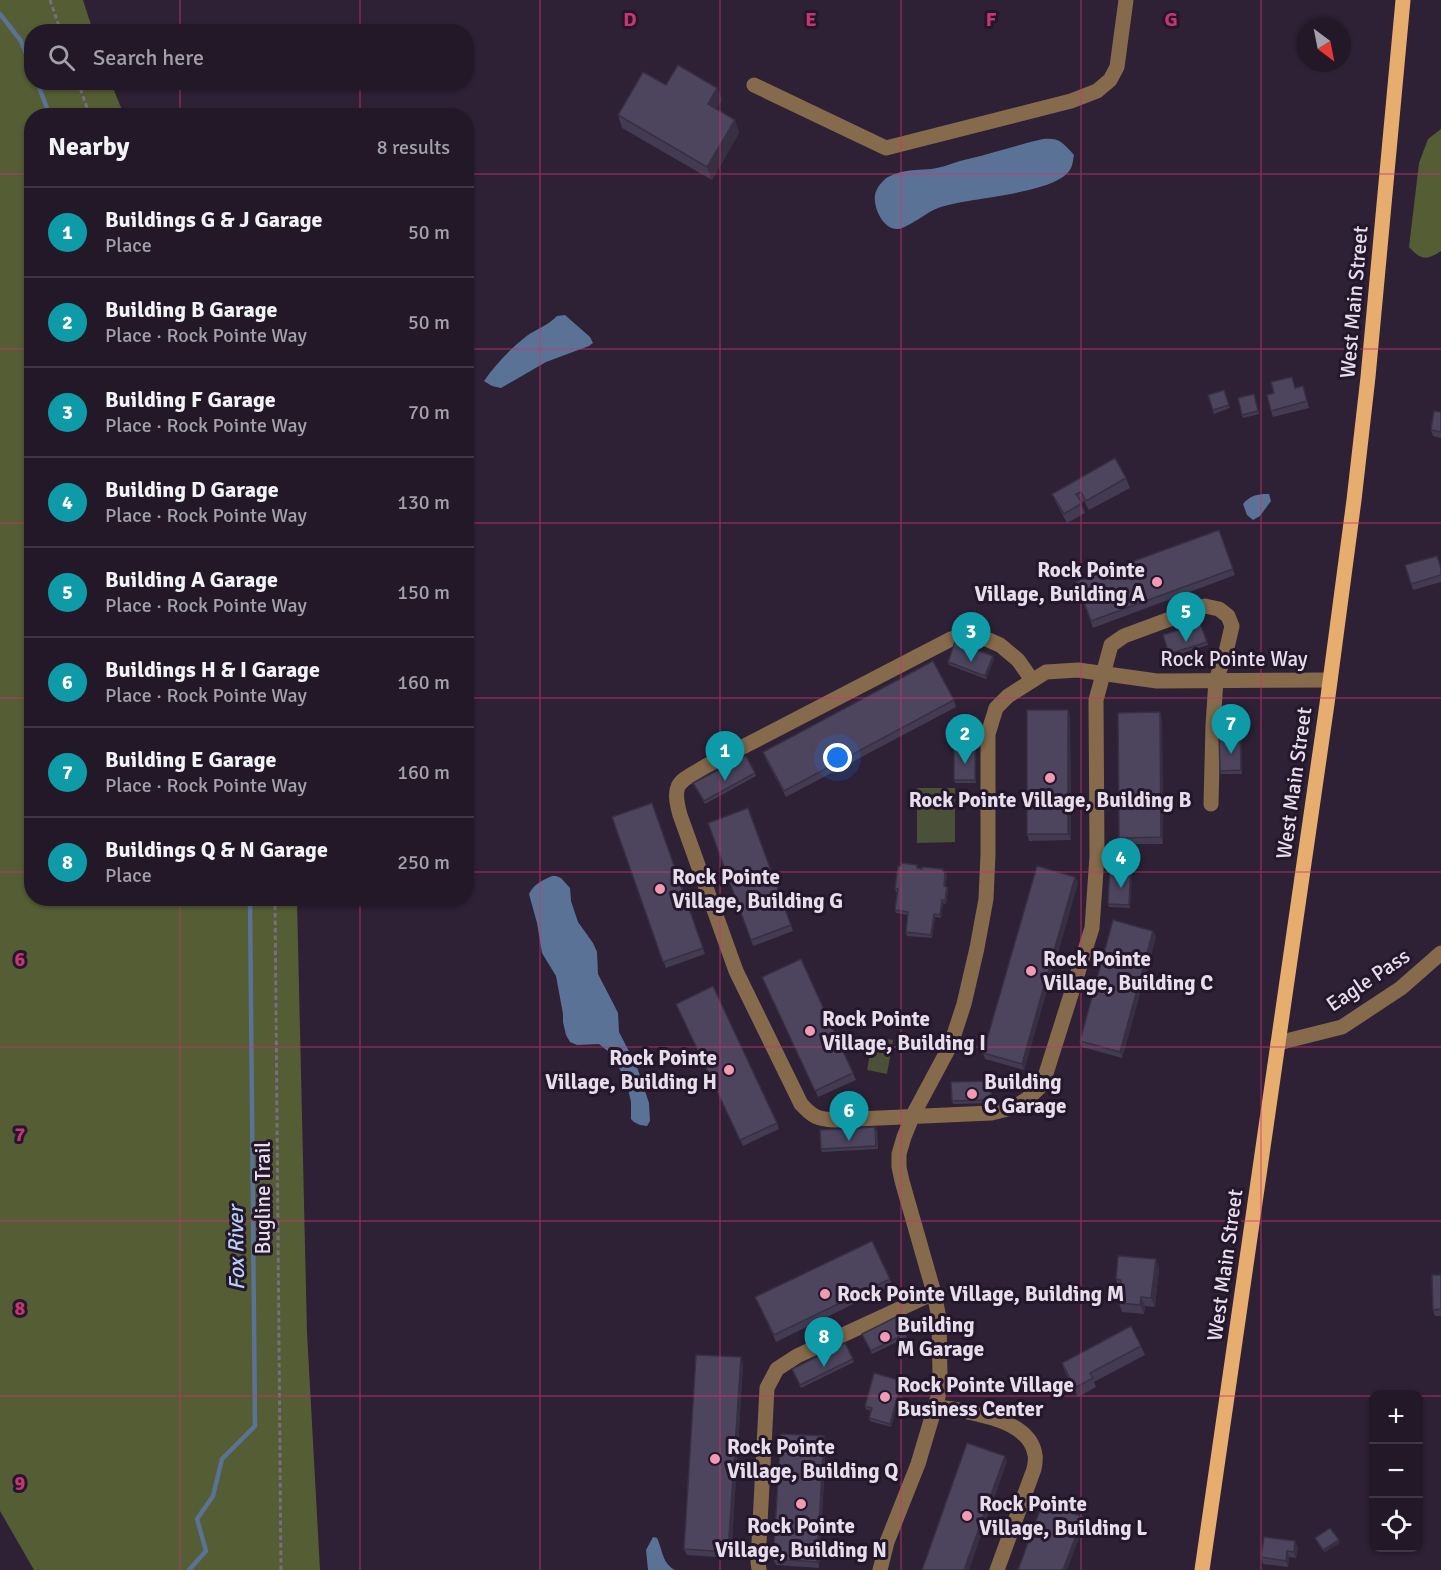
<!DOCTYPE html>
<meta charset="utf-8">
<style>
:root{--surface:#221828;--page:#2e2534;--text:#f1f3f6;--muted:#a2a0a8;--line:#3f3745;--accent:#db2777}
body{margin:0;font-family:Signika,sans-serif;background:var(--page);color:var(--text)}
.controls{position:absolute;right:18px;bottom:18px;display:grid;overflow:hidden;border-radius:12px;box-shadow:0 2px 4px #0004}
.controls button{width:54px;height:54px;display:grid;place-items:center;padding:0;border:0;border-bottom:2px solid var(--line);background:var(--surface);color:var(--text);font:30px sans-serif}
.compass{position:absolute;left:1297px;top:18px;width:54px;height:54px;border-radius:50%;background:var(--surface);box-shadow:0 2px 4px #0004;rotate:148deg}
.you{position:absolute;left:838px;top:758px;width:21px;height:21px;margin:-15px;border:4px solid #fff;border-radius:50%;background:#1a73e8;box-shadow:0 0 0 9px #1a73e833}
.badge{display:grid;place-items:center;width:39px;height:39px;border-radius:50%;background:var(--accent);color:#fff;font-size:20px;font-weight:700}
.pin{position:absolute;translate:-50% -50px;filter:drop-shadow(0 2px 3px #0008)}
.pin::after{content:'';position:absolute;top:32px;width:21px;height:18px;background:inherit;clip-path:polygon(0 0,100% 0,50% 100%)}
.list{margin:0;padding:0;list-style:none}
h2{display:flex;justify-content:space-between;align-items:center;height:78px;margin:0;padding:0 24px;font-size:26px}
h2 small{font-size:20px;font-weight:400;color:var(--muted)}
.list li{display:grid;grid-template-columns:39px 1fr auto;gap:18px;align-items:center;box-sizing:border-box;height:90px;padding:0 24px;border-top:2px solid var(--line)}
.list b{display:block;font-size:22px;white-space:nowrap}
.list p{margin:0;font-size:20px;white-space:nowrap;color:var(--muted)}
.list em{font-size:20px;font-style:normal;color:var(--muted)}
.icon{flex:none;width:33px;height:33px;fill:none;stroke:currentColor;stroke-width:2;stroke-linecap:round;stroke-linejoin:round}
.map{position:relative;flex:none;width:1441px;height:1570px;overflow:hidden}
.search{position:absolute;background:var(--surface);box-shadow:0 2px 4px #0004;left:24px;top:24px;width:450px;height:66px;display:flex;align-items:center;gap:15px;box-sizing:border-box;padding:0 21px;border-radius:24px;color:var(--muted);font-size:22px}
.panel{position:absolute;background:var(--surface);box-shadow:0 2px 4px #0004;left:24px;top:108px;width:450px;height:798px;border-radius:24px}
.map>svg:first-child{display:block}
</style>
<div class="map">
<svg width="1441" height="1570" viewBox="0 0 1441 1570">
<rect width="100%" height="100%" fill="#2e2035"/>
<g fill="#4a5138">
<path d="M917,788H955V842L917,843Z"/>
<path d="M873,1037L893,1040L887,1074L867,1070Z"/>
</g>
<g fill="#545d33">
<path d="M0,0H83L93,31L32,32V82L111,83L124,115L32,116V898L297,899L307,1332L320,1570H34L0,1511Z"/>
<path d="M1441,129V251C1426,261 1421,260 1409,247L1419,163L1428,139Z"/>
</g>
<g fill="#5a7296">
<path d="M1043,139C1060,138 1062,142 1074,155C1073,159 1073,164 1071,168C1058,195 966,197 938,208C927,212 908,228 898,229C883,230 873,207 875,195C876,188 883,180 888,177C904,168 921,171 937,168C948,166 957,161 968,159C993,153 1017,145 1043,139Z"/>
<path d="M565,315L590,337L593,343L589,346L546,362L501,388L492,386L484,381C496,364 512,347 528,335C537,329 550,324 557,316Z"/>
<path d="M1263,494H1269L1271,501L1260,516L1253,520L1247,515L1243,504C1249,497 1254,495 1263,494Z"/>
<path d="M552,876H556L561,878L570,888L571,901L578,922L593,943L597,952L598,974L614,1005L618,1013L619,1032L637,1067L649,1103L650,1121L647,1126L640,1125L634,1122L631,1119V1102L626,1080L619,1068L614,1064L609,1052L599,1044L577,1045L570,1042L566,1035L563,1022V1014L556,976L542,953L537,923L529,894C534,884 541,881 552,876Z"/>
<path d="M653,1537L657,1538C663,1551 662,1563 675,1570H648L646,1550Z"/>
</g>
<g fill="none" stroke-linecap="round" stroke-linejoin="round">
<g stroke="#5a7296" stroke-width="4.5">
<path d="M0,14L21,41L32,69"/>
<path d="M37,82L50,116"/>
<path d="M189,1570L206,1551L197,1519L213,1496L222,1459L255,1426L250,898"/>
</g>
<g stroke="#796e80" stroke-width="3" stroke-dasharray="4.5 3" stroke-linecap="butt">
<path d="M50,0L61,32"/>
<path d="M78,82L90,116"/>
<path d="M275,898L281,1570"/>
</g>
<g stroke="#866a4c" stroke-width="15">
<path d="M754,85L886,148L1071,101L1097,91L1110,80L1117,67L1126,0"/>
<path d="M1032,680L1018,660L1000,645L977,635L951,639L706,766C679,782 671,782 680,815L736,971L801,1104C813,1117 817,1119 835,1120L991,1113C1014,1109 1029,1101 1043,1083L1092,928L1097,856L1096,700L1111,645L1124,636L1205,606L1219,609L1228,616L1232,626L1226,652L1216,680L1213,725L1211,804"/>
<path d="M1278,1043L1342,1027L1401,988L1441,953"/>
<path d="M935,1406C965,1412 1030,1417 1035,1455C1036,1459 1035,1464 1034,1469L997,1570"/>
<path d="M759,1570L758,1562L767,1388L777,1369L797,1356L934,1293"/>
<path d="M880,1570L887,1542L918,1464L938,1397L940,1375L939,1318L934,1293L902,1181L899,1167V1154L904,1137L913,1115L951,1044L964,1004L977,948L986,899L988,854V734L996,708L1008,696L1046,672L1078,670L1157,681L1330,680"/>
</g>
<path stroke="#e7ad6e" stroke-width="15" d="M1202,1570L1327,704L1354,500L1368,377L1403,0"/>
</g>
<g fill="#423b51">
<path d="M666,85L717,88L722,100L716,109L735,120L739,133L712,180L622,128L618,115Z"/>
<path d="M1296,388L1305,392L1309,408L1273,417L1271,411L1274,393Z"/>
<path d="M1224,390L1230,408L1214,414L1208,395Z"/>
<path d="M1254,394L1259,414L1243,418L1242,415Z"/>
<path d="M1441,412V438L1433,436L1431,430Z"/>
<path d="M1126,478L1130,488L1089,510L1084,501L1081,503L1085,513L1067,523L1056,503L1052,494Z"/>
<path d="M1219,530L1235,575L1093,628L1076,582Z"/>
<path d="M1437,556L1441,567V582L1413,590L1411,584Z"/>
<path d="M1200,623L1208,645L1170,657L1169,654Z"/>
<path d="M993,656L994,659L986,679L949,665L948,662Z"/>
<path d="M954,700L956,707L786,797L765,758L763,752Z"/>
<path d="M1068,710L1070,716L1071,840L1029,841L1027,834Z"/>
<path d="M1162,718L1163,844H1121L1119,838Z"/>
<path d="M1240,730L1241,734L1242,774H1221L1220,771Z"/>
<path d="M976,744V783H955L954,780Z"/>
<path d="M755,773L756,776L705,804L693,783Z"/>
<path d="M652,803L705,954L666,968L612,817Z"/>
<path d="M748,808L793,931L753,946L708,823Z"/>
<path d="M901,866L945,872L947,875L945,887H947L948,890L946,904L943,903L941,918L935,917L932,938L907,936L906,932L908,915L896,913L895,910L897,892H896L895,888Z"/>
<path d="M1132,868L1130,908L1109,907L1108,904Z"/>
<path d="M1075,877L1078,883L1024,1070L985,1059L983,1053Z"/>
<path d="M1153,931L1156,937L1122,1058L1082,1047L1080,1041Z"/>
<path d="M762,977L853,1073L856,1080L818,1097Z"/>
<path d="M676,1004L777,1123L779,1129L743,1146Z"/>
<path d="M990,1081L991,1084L992,1103L953,1104L952,1101Z"/>
<path d="M877,1130L878,1149L822,1152L821,1149Z"/>
<path d="M1156,1259L1159,1268L1155,1307L1145,1306L1144,1314L1122,1312L1119,1303L1120,1289H1119L1116,1279Z"/>
<path d="M1441,1275V1316H1435L1433,1310Z"/>
<path d="M890,1279L892,1285L776,1342L755,1297Z"/>
<path d="M906,1333L907,1337L872,1354L863,1337Z"/>
<path d="M1141,1346L1145,1355L1094,1382L1096,1387L1078,1397L1065,1372L1062,1363Z"/>
<path d="M853,1359L854,1362L801,1388L792,1369Z"/>
<path d="M743,1364L731,1558L687,1555L684,1549Z"/>
<path d="M903,1384L891,1427L870,1421L869,1418L871,1411L866,1409L865,1406Z"/>
<path d="M824,1436L826,1442L819,1568L776,1565L773,1559Z"/>
<path d="M1295,1541L1298,1548L1296,1558L1289,1557L1288,1567L1263,1564L1261,1557Z"/>
</g>
<g fill="#363042">
<path d="M717,88L722,100L712,117L708,104Z"/>
<path d="M735,120L739,133L712,180L707,167Z"/>
<path d="M993,656L994,659L986,679L985,676Z"/>
<path d="M1068,710L1070,716L1071,840L1068,834Z"/>
<path d="M1160,712L1162,718L1163,844L1161,837Z"/>
<path d="M1240,730L1241,734L1242,774L1241,770Z"/>
<path d="M975,741L976,744V783L975,780Z"/>
<path d="M1131,865L1132,868L1130,908L1129,905Z"/>
<path d="M945,872L947,875L945,889L944,886Z"/>
<path d="M1075,877L1078,883L1024,1070L1022,1064Z"/>
<path d="M947,887L948,890L946,904L945,901Z"/>
<path d="M942,900L943,903L941,918L940,915Z"/>
<path d="M934,914L935,917L932,938L931,935Z"/>
<path d="M1153,931L1156,937L1122,1058L1120,1052Z"/>
<path d="M990,1081L991,1084L992,1103L991,1100Z"/>
<path d="M1156,1259L1159,1268L1155,1307L1151,1298Z"/>
<path d="M1141,1297L1145,1306L1144,1314L1140,1305Z"/>
<path d="M741,1357L743,1364L731,1558L728,1552Z"/>
<path d="M902,1381L903,1384L891,1427L890,1424Z"/>
<path d="M824,1436L826,1442L819,1568L817,1562Z"/>
<path d="M1005,1456L1007,1462L969,1570H964Z"/>
<path d="M1083,1517L1085,1523L1067,1570H1063Z"/>
<path d="M1339,1540L1340,1543L1324,1553L1323,1550Z"/>
<path d="M1295,1541L1298,1548L1296,1558L1294,1552Z"/>
<path d="M1287,1551L1289,1557L1288,1567L1286,1561Z"/>
</g>
<g fill="#4d455e" stroke="#363042" stroke-width="1.5">
<path d="M678,65L717,88L708,104L735,120L707,167L618,115L643,72L666,85Z"/>
<path d="M1292,377L1295,388L1303,386L1307,401L1271,411L1267,395L1274,393L1271,382Z"/>
<path d="M1224,390L1229,405L1213,410L1208,395Z"/>
<path d="M1254,394L1258,411L1242,415L1238,398Z"/>
<path d="M1434,411L1441,412V432L1431,430Z"/>
<path d="M1115,458L1126,478L1086,501L1081,492L1076,494L1082,503L1064,514L1052,494Z"/>
<path d="M1219,530L1233,569L1091,621L1076,582Z"/>
<path d="M1437,556L1441,568V575L1411,584L1405,565Z"/>
<path d="M1200,623L1207,642L1169,654L1163,635Z"/>
<path d="M955,642L993,656L985,676L948,662Z"/>
<path d="M933,661L954,700L784,791L763,752Z"/>
<rect x="1027" y="710" width="41" height="124"/>
<path d="M1160,712L1161,837L1119,838L1118,713Z"/>
<path d="M1240,730L1241,770L1220,771L1219,731Z"/>
<rect x="954" y="741" width="21" height="39"/>
<path d="M746,756L755,773L704,801L693,783Z"/>
<path d="M652,803L703,948L663,962L612,817Z"/>
<path d="M748,808L791,925L751,940L708,823Z"/>
<path d="M901,863L917,865V868L922,869V867L943,869V871L945,872L944,886L947,887L945,901L942,900L940,915L934,914L931,935L906,932L908,912L895,910L898,889L895,888L898,866H901Z"/>
<path d="M1110,864L1131,865L1129,905L1108,904Z"/>
<path d="M1037,866L1075,877L1022,1064L983,1053Z"/>
<path d="M1113,920L1153,931L1120,1052L1080,1041Z"/>
<path d="M801,959L853,1073L815,1091L762,977Z"/>
<path d="M713,986L777,1123L740,1140L676,1004Z"/>
<path d="M990,1081L991,1100L952,1101L951,1082Z"/>
<path d="M875,1127L876,1146L821,1149L820,1130Z"/>
<path d="M872,1241L890,1279L774,1335L755,1297Z"/>
<path d="M1118,1256L1156,1259L1151,1298L1141,1297L1140,1305L1119,1303L1121,1280L1116,1279Z"/>
<path d="M1432,1275H1441V1309L1433,1310Z"/>
<path d="M898,1316L906,1333L871,1351L862,1334Z"/>
<path d="M1131,1326L1141,1346L1090,1373L1093,1378L1075,1388L1062,1363Z"/>
<path d="M845,1343L853,1359L800,1385L792,1369Z"/>
<path d="M696,1355L741,1357L728,1552L684,1549Z"/>
<path d="M874,1373L902,1381L890,1424L869,1418L872,1408L865,1406Z"/>
<path d="M781,1434L824,1436L817,1562L773,1559Z"/>
<path d="M967,1443L1005,1456L964,1570H922Z"/>
<path d="M1043,1502L1083,1517L1063,1570H1018Z"/>
<path d="M1330,1528L1339,1540L1323,1550L1315,1538Z"/>
<path d="M1264,1537L1295,1541L1294,1552L1287,1551L1286,1561L1261,1557Z"/>
</g>
<path fill="none" stroke="#c83671" stroke-width="1.5" stroke-opacity="0.55" d="M180,0V32M360,0V32M540,0V1570M720,0V1570M901,0V1570M1081,0V1570M1261,0V1570M180,82V116M360,82V116M0,174H32M466,174H1441M0,349H32M466,349H1441M0,523H32M466,523H1441M0,698H32M466,698H1441M0,872H32M466,872H1441M180,898V1570M360,898V1570M0,1047H1441M0,1221H1441M0,1396H1374M1418,1396H1441"/>
<g fill="#f19ab2" stroke="#24162b" stroke-width="2">
<circle cx="1157" cy="582" r="6"/>
<circle cx="1050" cy="778" r="6"/>
<circle cx="660" cy="889" r="6"/>
<circle cx="1031" cy="971" r="6"/>
<circle cx="810" cy="1031" r="6"/>
<circle cx="729" cy="1070" r="6"/>
<circle cx="972" cy="1094" r="6"/>
<circle cx="825" cy="1294" r="6"/>
<circle cx="885" cy="1337" r="6"/>
<circle cx="885" cy="1397" r="6"/>
<circle cx="715" cy="1459" r="6"/>
<circle cx="801" cy="1504" r="6"/>
<circle cx="967" cy="1516" r="6"/>
</g>
<g text-anchor="middle" dominant-baseline="central" stroke-width="6" stroke-linejoin="round" paint-order="stroke">
<g font-size="21" fill="#e7deec" stroke="#24162b">
<text transform="translate(1354 302) rotate(-85)">West Main Street</text>
<text x="1234" y="659">Rock Pointe Way</text>
<text transform="translate(1294 783) rotate(-82)">West Main Street</text>
<text transform="translate(1368 980) rotate(-34)">Eagle Pass</text>
<text transform="translate(263 1198) rotate(-90)">Bugline Trail</text>
<text transform="translate(1225 1265) rotate(-82)">West Main Street</text>
</g>
<g font-size="21" font-weight="bold" fill="#e7deec" stroke="#24162b" text-anchor="start">
<text x="1145" y="570" text-anchor="end">Rock Pointe<tspan x="1145" dy="24">Village, Building A</tspan></text>
<text x="1050" y="800" text-anchor="middle">Rock Pointe Village, Building B</text>
<text x="672" y="877">Rock Pointe<tspan x="672" dy="24">Village, Building G</tspan></text>
<text x="1043" y="959">Rock Pointe<tspan x="1043" dy="24">Village, Building C</tspan></text>
<text x="822" y="1019">Rock Pointe<tspan x="822" dy="24">Village, Building I</tspan></text>
<text x="717" y="1058" text-anchor="end">Rock Pointe<tspan x="717" dy="24">Village, Building H</tspan></text>
<text x="984" y="1082">Building<tspan x="984" dy="24">C Garage</tspan></text>
<text x="837" y="1294">Rock Pointe Village, Building M</text>
<text x="897" y="1325">Building<tspan x="897" dy="24">M Garage</tspan></text>
<text x="897" y="1385">Rock Pointe Village<tspan x="897" dy="24">Business Center</tspan></text>
<text x="727" y="1447">Rock Pointe<tspan x="727" dy="24">Village, Building Q</tspan></text>
<text x="979" y="1504">Rock Pointe<tspan x="979" dy="24">Village, Building L</tspan></text>
<text x="801" y="1526" text-anchor="middle">Rock Pointe<tspan x="801" dy="24">Village, Building N</tspan></text>
</g>
<g font-size="22" font-style="italic" fill="#b9d0f4" stroke="#24162b">
<text transform="translate(236 1248) rotate(-91)">Fox River</text>
</g>
</g>
<g font-size="20" text-anchor="middle" font-weight="bold" fill="#c83671" stroke="#24162b" stroke-width="6" stroke-linejoin="round" paint-order="stroke">
<text x="630" y="26">D</text>
<text x="811" y="26">E</text>
<text x="991" y="26">F</text>
<text x="1171" y="26">G</text>
<text x="20" y="966">6</text>
<text x="20" y="1141">7</text>
<text x="20" y="1315">8</text>
<text x="20" y="1490">9</text>
</g>
</svg>
<div class="controls">
<button>+</button>
<button>−</button>
<button><svg class="icon" aria-label="locate" viewBox="0 0 24 24"><circle cx="12" cy="12" r="6"/><path d="M12 2v4M12 18v4M2 12h4M18 12h4"/></svg></button>
</div>
<svg class="compass" viewBox="-18 -18 36 36"><path d="M0-13l5 13h-10z" fill="#e53935"/><path d="M0 13l5-13h-10z" fill="#a2a0a8"/></svg>
<div class="you"></div>
<div class="pin badge" style="left:725px;top:781px;background:#0f9aa8">1</div>
<div class="pin badge" style="left:965px;top:764px;background:#0f9aa8">2</div>
<div class="pin badge" style="left:971px;top:662px;background:#0f9aa8">3</div>
<div class="pin badge" style="left:1121px;top:888px;background:#0f9aa8">4</div>
<div class="pin badge" style="left:1186px;top:642px;background:#0f9aa8">5</div>
<div class="pin badge" style="left:849px;top:1141px;background:#0f9aa8">6</div>
<div class="pin badge" style="left:1231px;top:754px;background:#0f9aa8">7</div>
<div class="pin badge" style="left:824px;top:1367px;background:#0f9aa8">8</div>
<div class="search"><svg class="icon" aria-label="search" viewBox="0 0 24 24"><circle cx="10" cy="10" r="6"/><path d="M15 15l6 6"/></svg>Search here</div>
<section class="panel">
<h2>Nearby<small>8 results</small></h2>
<ul class="list">
<li><span class="badge" style="background:#0f9aa8">1</span><div><b>Buildings G &amp; J Garage</b><p>Place</p></div><em>50 m</em></li>
<li><span class="badge" style="background:#0f9aa8">2</span><div><b>Building B Garage</b><p>Place · Rock Pointe Way</p></div><em>50 m</em></li>
<li><span class="badge" style="background:#0f9aa8">3</span><div><b>Building F Garage</b><p>Place · Rock Pointe Way</p></div><em>70 m</em></li>
<li><span class="badge" style="background:#0f9aa8">4</span><div><b>Building D Garage</b><p>Place · Rock Pointe Way</p></div><em>130 m</em></li>
<li><span class="badge" style="background:#0f9aa8">5</span><div><b>Building A Garage</b><p>Place · Rock Pointe Way</p></div><em>150 m</em></li>
<li><span class="badge" style="background:#0f9aa8">6</span><div><b>Buildings H &amp; I Garage</b><p>Place · Rock Pointe Way</p></div><em>160 m</em></li>
<li><span class="badge" style="background:#0f9aa8">7</span><div><b>Building E Garage</b><p>Place · Rock Pointe Way</p></div><em>160 m</em></li>
<li><span class="badge" style="background:#0f9aa8">8</span><div><b>Buildings Q &amp; N Garage</b><p>Place</p></div><em>250 m</em></li>
</ul>
</section>
</div>
